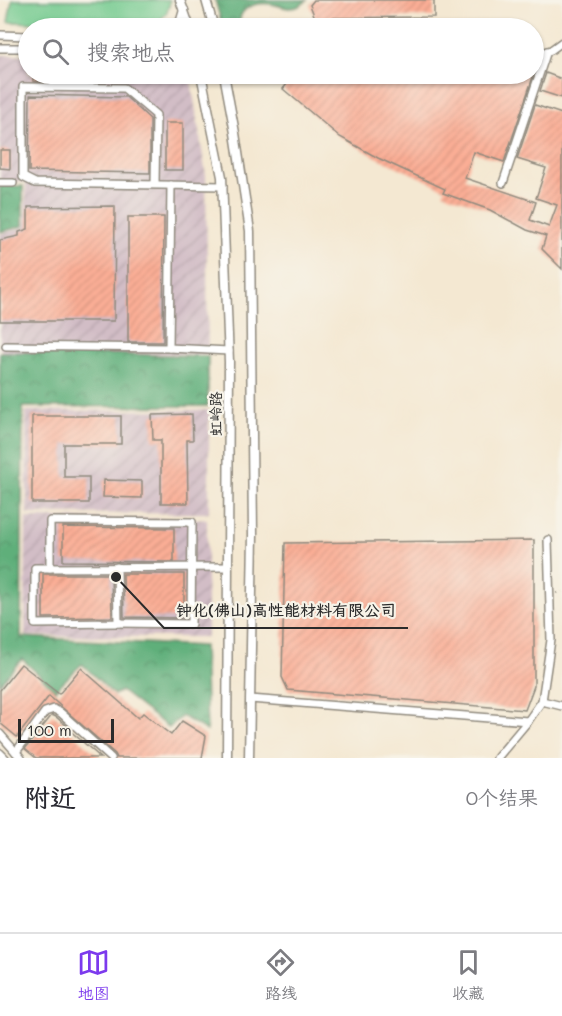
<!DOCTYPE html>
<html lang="zh">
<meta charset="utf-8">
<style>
:root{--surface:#fff;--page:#f2f2f3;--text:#2b2b33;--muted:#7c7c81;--line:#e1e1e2;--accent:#7c3aed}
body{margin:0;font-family:Mali,"LXGW WenKai TC",sans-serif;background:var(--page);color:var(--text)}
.scale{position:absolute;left:18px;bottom:15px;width:96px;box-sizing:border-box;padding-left:6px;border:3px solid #2b2b2b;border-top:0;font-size:16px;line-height:21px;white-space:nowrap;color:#2b2b2b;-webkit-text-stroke:4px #f7f3e8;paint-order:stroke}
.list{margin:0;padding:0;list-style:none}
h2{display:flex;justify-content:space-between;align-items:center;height:78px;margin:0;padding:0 24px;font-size:26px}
h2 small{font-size:20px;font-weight:400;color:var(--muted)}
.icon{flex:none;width:33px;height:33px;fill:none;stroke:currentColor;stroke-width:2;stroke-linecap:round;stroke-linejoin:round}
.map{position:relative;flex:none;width:562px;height:758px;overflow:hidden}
.search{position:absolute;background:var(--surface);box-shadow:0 2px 4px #0004;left:18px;right:18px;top:18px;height:66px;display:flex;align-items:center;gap:15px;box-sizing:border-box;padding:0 21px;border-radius:33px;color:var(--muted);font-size:22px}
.sheet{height:174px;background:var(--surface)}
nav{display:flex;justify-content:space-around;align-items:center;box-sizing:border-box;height:84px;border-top:2px solid var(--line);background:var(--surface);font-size:16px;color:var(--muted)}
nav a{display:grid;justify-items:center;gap:3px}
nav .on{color:var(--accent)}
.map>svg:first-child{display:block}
</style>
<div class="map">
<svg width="562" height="758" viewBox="0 0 562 758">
<defs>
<pattern id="industrial-furrows" width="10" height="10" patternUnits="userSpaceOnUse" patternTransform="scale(1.5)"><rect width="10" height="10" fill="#d2bdc6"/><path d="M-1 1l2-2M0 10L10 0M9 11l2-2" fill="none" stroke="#b4a3aa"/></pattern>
<pattern id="forest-crowns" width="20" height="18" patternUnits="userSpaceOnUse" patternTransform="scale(1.5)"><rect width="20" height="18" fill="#5faf7a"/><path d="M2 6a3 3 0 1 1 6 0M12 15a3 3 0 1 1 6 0" fill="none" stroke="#4f8f64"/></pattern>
<pattern id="building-hatch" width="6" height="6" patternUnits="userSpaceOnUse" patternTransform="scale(1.5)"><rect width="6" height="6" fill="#fbae95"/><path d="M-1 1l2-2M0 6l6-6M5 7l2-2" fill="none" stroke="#d79681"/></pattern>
</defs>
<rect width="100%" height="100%" fill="#f7f3e8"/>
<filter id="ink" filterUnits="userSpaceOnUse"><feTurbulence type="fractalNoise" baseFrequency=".0167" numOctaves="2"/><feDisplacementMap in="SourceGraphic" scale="12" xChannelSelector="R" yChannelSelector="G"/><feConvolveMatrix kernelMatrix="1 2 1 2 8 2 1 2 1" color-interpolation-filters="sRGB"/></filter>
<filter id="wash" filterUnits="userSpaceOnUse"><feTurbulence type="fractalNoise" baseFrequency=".008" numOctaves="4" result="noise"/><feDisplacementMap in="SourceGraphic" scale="24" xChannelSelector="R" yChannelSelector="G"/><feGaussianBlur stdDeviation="1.35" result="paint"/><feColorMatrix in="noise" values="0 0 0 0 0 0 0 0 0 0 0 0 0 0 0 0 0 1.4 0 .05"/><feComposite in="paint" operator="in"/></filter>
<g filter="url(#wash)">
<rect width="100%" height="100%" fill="#f4e8d2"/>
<g fill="url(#industrial-furrows)">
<path d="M0,55H28V74H190L206,176L208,354L2,352L0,347V234L25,227L26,182L0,181Z"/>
<path d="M209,410V513L27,514L26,411Z"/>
<path d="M26,518L207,519V637L25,636Z"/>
</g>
<path fill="#74cb90" stroke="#507b5e" stroke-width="1.5" d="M12,0H170C169,14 161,21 149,26L8,22Z"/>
<g fill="url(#forest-crowns)" stroke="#456d52" stroke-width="1.5">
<path d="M215,0H307C302,5 298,8 290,8C284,8 278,5 271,4C255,2 235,8 241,28H223Z"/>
<path d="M0,186H23V226L0,232Z"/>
<path d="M0,352L208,356V406L23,407L21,637L204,646L207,731L182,716L169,728L121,691L114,695L82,664L55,690L22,659L0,684Z"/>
</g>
<g id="blocks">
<g fill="url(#building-hatch)">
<path d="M314,0H434V17L315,18L310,5Z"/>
<path d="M546,73L562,79V98L540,91Z"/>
<path d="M33,74H90V82L33,81Z"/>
<path d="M295,74H534L504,162L474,152L465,178L536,202L530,220L549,227L557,205L536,198L546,168L517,159L535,105L562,114V269L542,249L546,236L527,230L490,210L443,193L445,189L378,158L340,137L283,89Z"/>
<path d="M30,95L126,97L150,119V173L29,171Z"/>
<rect x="165" y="123" width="18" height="47"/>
<path d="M0,150H10V169L0,168Z"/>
<path d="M115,206L114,321H0V240L19,236V232L28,229V207Z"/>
<path d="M128,217H164L163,342H128Z"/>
<path d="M192,414L193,440H187L188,503H161V440H153L152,415Z"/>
<path d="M32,416H121V444H64V477H89V503H32Z"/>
<path d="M104,480L142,481V498L103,497Z"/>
<path d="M63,527L174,528V562L63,561Z"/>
<path d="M534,540V686L525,710L288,690L282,677L285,543Z"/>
<path d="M43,574H111L112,617L43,618Z"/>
<path d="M123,574H184V618L124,617Z"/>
<path d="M21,664L59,694L81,668L138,718L143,713L171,735L182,721L206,736L202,758H117L115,754L49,696L17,737L0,723V690Z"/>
<path d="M52,715L56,717L68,727L67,728L101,758H36L25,749Z"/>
</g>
</g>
</g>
<g filter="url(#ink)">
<use href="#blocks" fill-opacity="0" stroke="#908a7e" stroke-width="1.5"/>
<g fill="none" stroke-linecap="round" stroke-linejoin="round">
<g stroke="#908a7e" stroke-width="10">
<g id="minor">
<path d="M0,35L28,36"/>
<path d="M0,48H28"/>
<path d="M534,56L551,50L562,42"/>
<path d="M0,183H13"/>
<path d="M503,183L547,51"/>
<path d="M155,185L156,115L124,88L23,87V177L35,183L223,186"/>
<path d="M6,346L169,348L171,185"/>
<path d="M169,348L229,351"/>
<path d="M117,567L118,623L35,624V568H50L228,567"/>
<path d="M50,568V521L192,522L191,624L118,623"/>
<path d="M250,699L528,721"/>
<path d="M542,701L562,706"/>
<path d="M0,734L21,758"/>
<path d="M16,752L45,712L54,709L61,713L111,758"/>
<path d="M0,753L5,758"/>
<path d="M497,758L528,721L542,701L551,640L548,540"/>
</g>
</g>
<g stroke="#908a7e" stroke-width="11">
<g id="major">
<path d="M180,0L190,28"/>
<path d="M206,0L214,28"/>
<path d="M176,28L181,20L184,10"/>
<path d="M201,74L222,177L229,362L227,758"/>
<path d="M224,74L235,133L250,231L253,535L249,758"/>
</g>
</g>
<path stroke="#908a7e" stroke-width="1.5" stroke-dasharray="1.5 4.5" stroke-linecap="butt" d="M556,593L562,592"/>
<use href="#minor" stroke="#fff" stroke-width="7"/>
<use href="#major" stroke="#fff" stroke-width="8"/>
</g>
</g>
<g text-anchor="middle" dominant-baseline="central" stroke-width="4.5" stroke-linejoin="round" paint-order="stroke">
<g font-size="15" fill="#2b2b2b" stroke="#f7f3e8">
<text transform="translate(215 414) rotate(-90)">虹岭路</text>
</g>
</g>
<path fill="none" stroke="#2b2b2b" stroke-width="2" d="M116 577L164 628H408"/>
<circle fill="#2b2b2b" stroke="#f7f3e8" stroke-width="2" cx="116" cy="577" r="6"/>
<g font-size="16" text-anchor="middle" font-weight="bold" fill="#2b2b2b" stroke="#f7f3e8" stroke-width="4.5" stroke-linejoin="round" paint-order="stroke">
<text x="286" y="616">钟化(佛山)高性能材料有限公司</text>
</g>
</svg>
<div class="scale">100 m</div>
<div class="search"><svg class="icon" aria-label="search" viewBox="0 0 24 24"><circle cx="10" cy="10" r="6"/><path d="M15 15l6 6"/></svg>搜索地点</div>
</div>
<section class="sheet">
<h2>附近<small>0个结果</small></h2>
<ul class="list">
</ul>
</section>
<nav>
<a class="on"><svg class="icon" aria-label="map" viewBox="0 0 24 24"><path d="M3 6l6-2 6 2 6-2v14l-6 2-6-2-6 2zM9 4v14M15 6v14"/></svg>地图</a>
<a><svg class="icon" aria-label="directions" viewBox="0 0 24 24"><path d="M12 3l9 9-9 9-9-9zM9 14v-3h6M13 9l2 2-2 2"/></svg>路线</a>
<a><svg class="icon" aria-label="saved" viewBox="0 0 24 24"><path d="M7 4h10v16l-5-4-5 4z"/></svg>收藏</a>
</nav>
